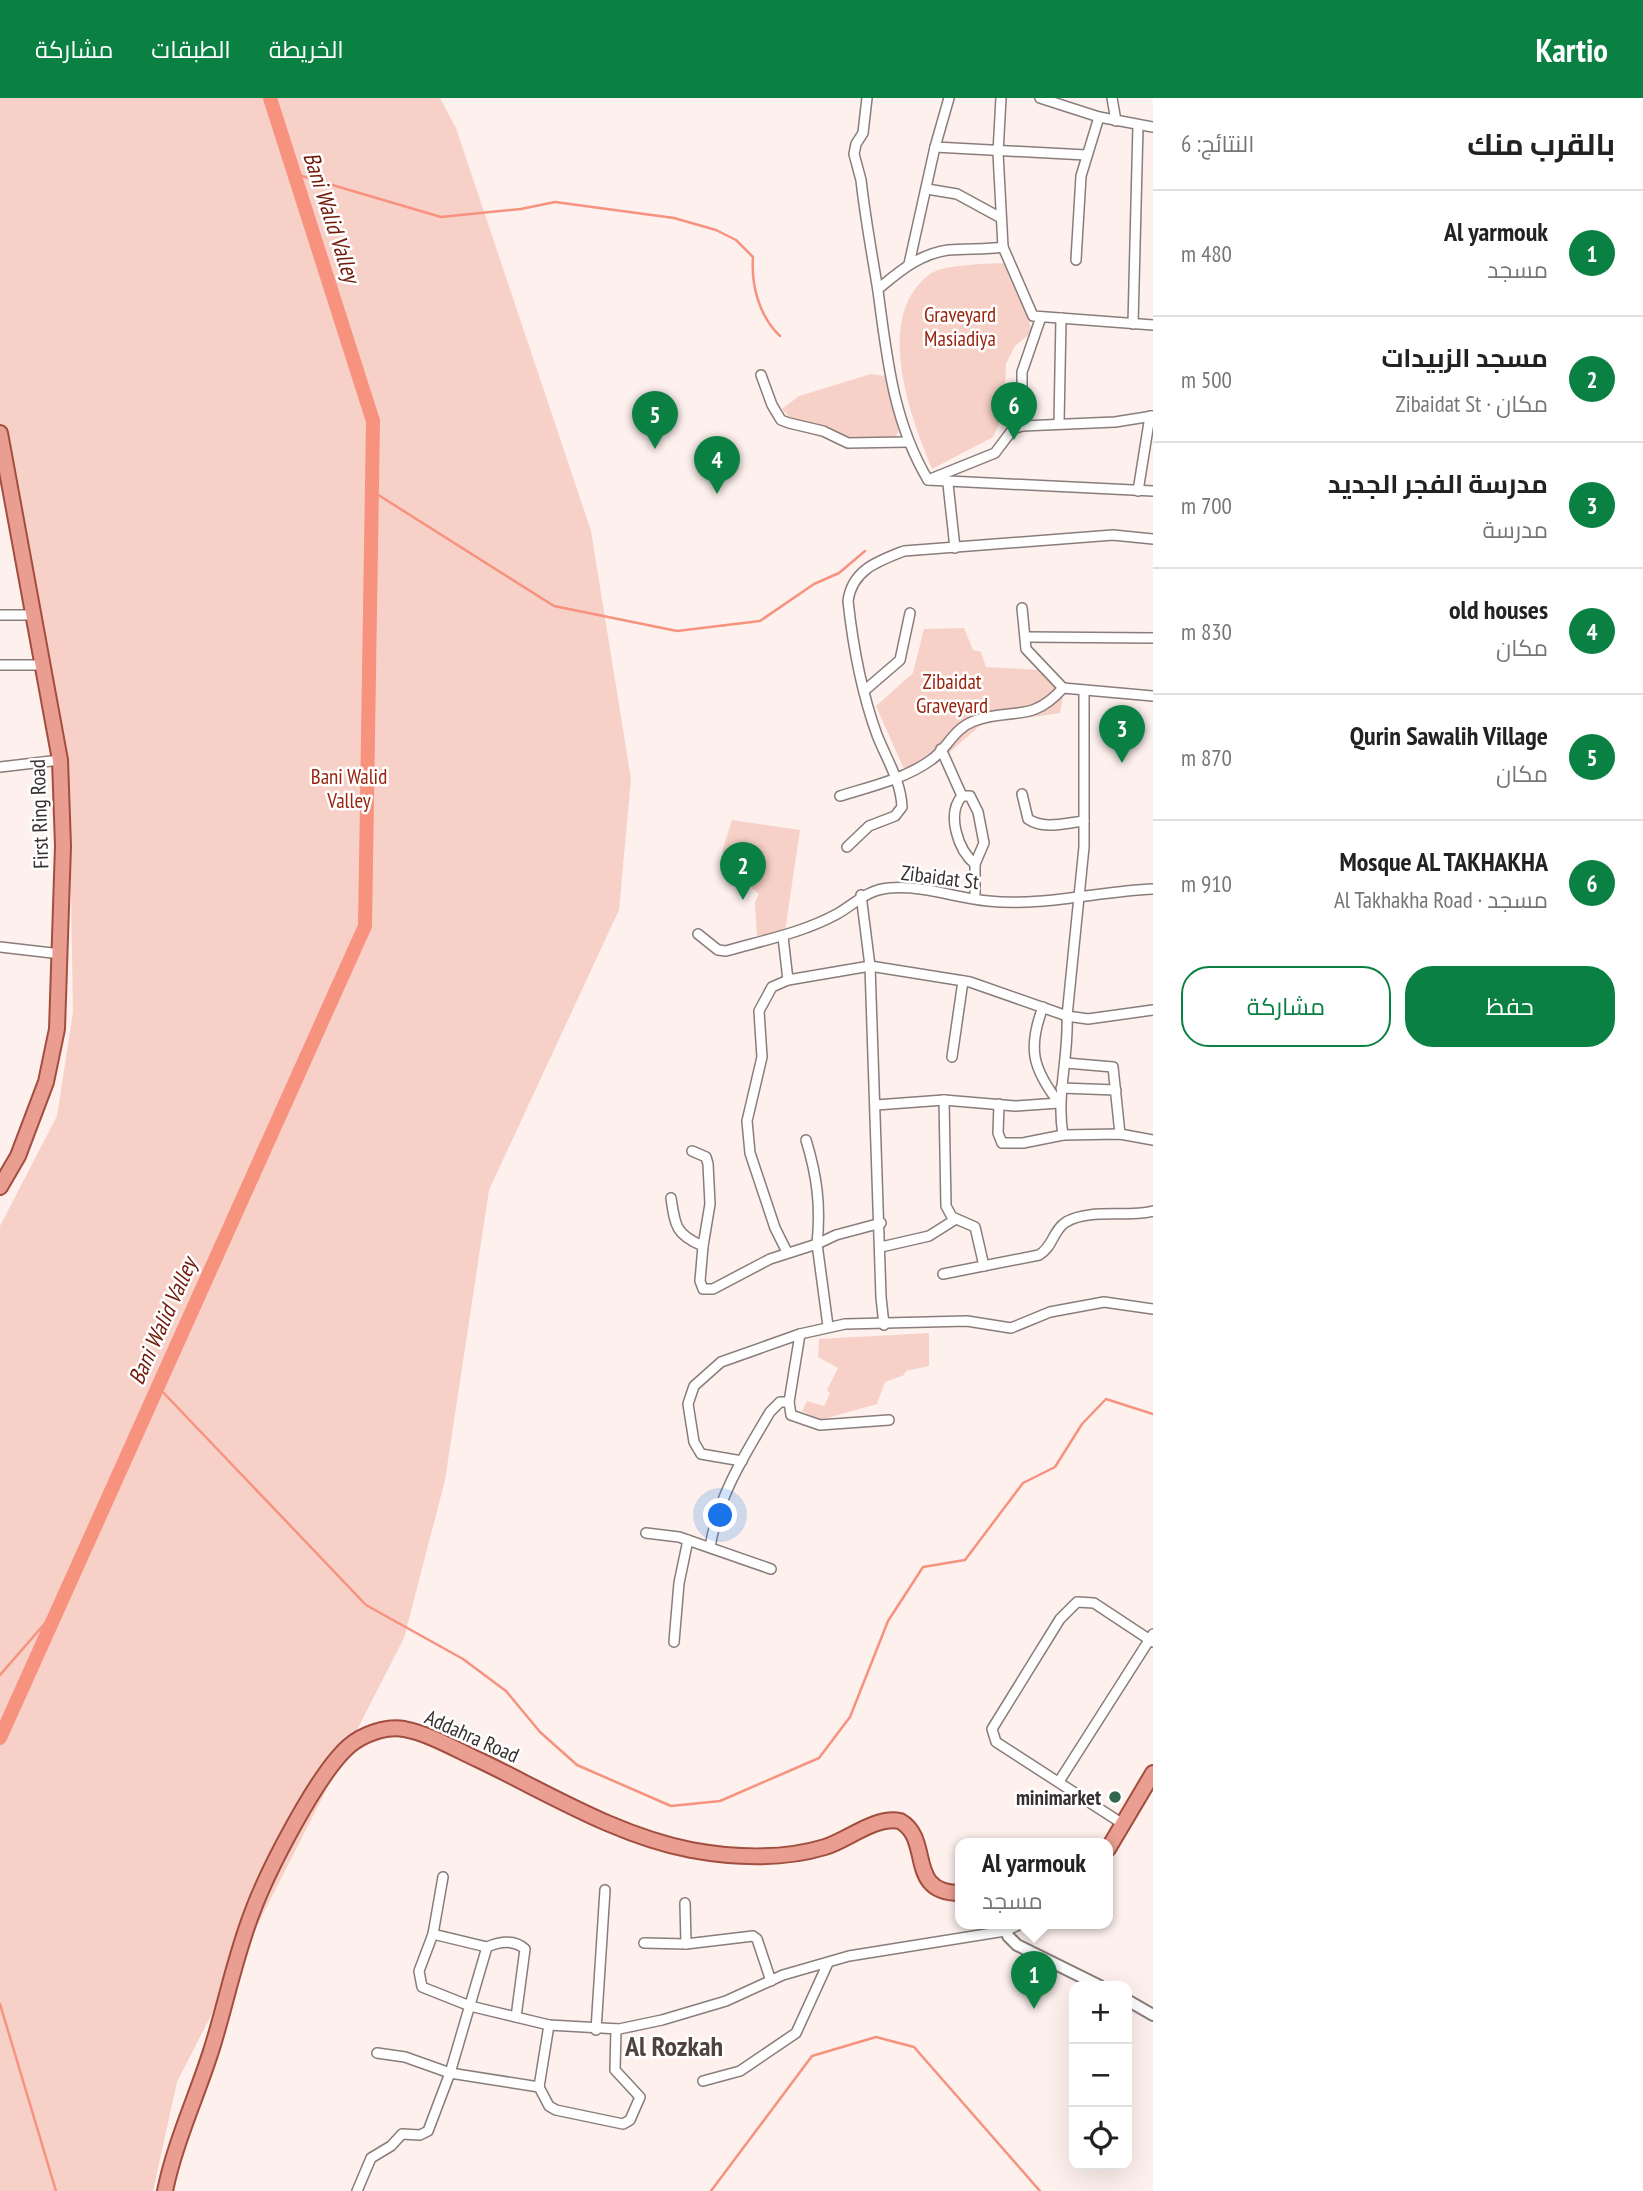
<!DOCTYPE html>
<html lang="ar">
<meta charset="utf-8">
<style>
:root{--surface:#fff;--page:#f6f6f6;--text:#222;--muted:#767676;--line:#e0e0e0;--accent:#0b8043}
body{margin:0;font-family:"PT Sans Narrow",Cairo,sans-serif;background:var(--page);color:var(--text);direction:rtl}
.controls{position:absolute;right:21px;bottom:21px;display:grid;overflow:hidden;border-radius:14px;box-shadow:0 7px 28px #0002}
.controls button{width:63px;height:63px;display:grid;place-items:center;padding:0;border:0;border-bottom:2px solid var(--line);background:var(--surface);color:var(--text);font:35px sans-serif}
.you{position:absolute;left:721px;top:1418px;width:24px;height:24px;margin:-18px;border:5px solid #fff;border-radius:50%;background:#1a73e8;box-shadow:0 0 0 10px #1a73e833}
.badge{display:grid;place-items:center;width:46px;height:46px;border-radius:50%;background:var(--accent);color:#fff;font-size:23px;font-weight:700}
.pin{position:absolute;translate:-50% -58px;filter:drop-shadow(0 2px 4px #0008)}
.pin::after{content:'';position:absolute;top:37px;width:24px;height:21px;background:inherit;clip-path:polygon(0 0,100% 0,50% 100%)}
.popup{position:absolute;left:955px;top:1740px;width:158px;height:91px;box-sizing:border-box;display:grid;place-content:center;border-radius:14px;background:var(--surface);filter:drop-shadow(0 2px 5px #0005);font-size:23px;white-space:nowrap;color:var(--muted)}
.popup b{font-size:26px;color:var(--text)}
.popup::after{content:'';position:absolute;left:50%;top:100%;margin-left:-14px;border:14px solid transparent;border-top-color:var(--surface)}
.list{margin:0;padding:0;list-style:none}
h2{display:flex;justify-content:space-between;align-items:center;height:91px;margin:0;padding:0 28px;font-size:30px}
h2 small{font-size:23px;font-weight:400;color:var(--muted)}
.list li{display:grid;grid-template-columns:46px 1fr auto;gap:21px;align-items:center;box-sizing:border-box;height:126px;padding:0 28px;border-top:2px solid var(--line)}
.list b{display:block;font-size:26px;white-space:nowrap}
.list p{margin:0;font-size:23px;white-space:nowrap;color:var(--muted)}
.list em{font-size:23px;font-style:normal;color:var(--muted)}
.actions{display:flex;gap:14px;padding:21px 28px}
.actions a{flex:1;padding:16px 0;border:2px solid var(--accent);border-radius:28px;text-align:center;font-size:24px;color:var(--accent)}
.actions .main{background:var(--accent);color:#fff}
.icon{flex:none;width:38px;height:38px;fill:none;stroke:currentColor;stroke-width:2;stroke-linecap:round;stroke-linejoin:round}
.map{position:relative;flex:none;width:1153px;height:2093px;overflow:hidden;direction:ltr}
header{display:flex;align-items:center;gap:42px;box-sizing:border-box;height:98px;padding:0 35px;background:var(--accent);color:#fff}
header strong{font-size:33px}
nav{display:flex;gap:38px;margin-inline-start:auto;font-size:24px}
main{display:flex}
aside{flex:1;background:var(--surface)}
.map>svg:first-child{display:block}
</style>
<header>
<strong>Kartio</strong>
<nav><a>الخريطة</a><a>الطبقات</a><a>مشاركة</a></nav>
</header>
<main>
<aside>
<h2>بالقرب منك<small>النتائج: 6</small></h2>
<ul class="list">
<li><span class="badge">1</span><div><b>Al yarmouk</b><p>مسجد</p></div><em>480 m</em></li>
<li><span class="badge">2</span><div><b>مسجد الزبيدات</b><p>مكان · Zibaidat St</p></div><em>500 m</em></li>
<li><span class="badge">3</span><div><b>مدرسة الفجر الجديد</b><p>مدرسة</p></div><em>700 m</em></li>
<li><span class="badge">4</span><div><b>old houses</b><p>مكان</p></div><em>830 m</em></li>
<li><span class="badge">5</span><div><b>Qurin Sawalih Village</b><p>مكان</p></div><em>870 m</em></li>
<li><span class="badge">6</span><div><b>Mosque AL TAKHAKHA</b><p>مسجد · Al Takhakha Road</p></div><em>910 m</em></li>
</ul>
<div class="actions"><a class="main">حفظ</a><a>مشاركة</a></div>
</aside>
<div class="map">
<svg width="1153" height="2093" viewBox="0 0 1153 2093">
<rect width="100%" height="100%" fill="#fdf0ed"/>
<g fill="#f7d1c8">
<path d="M0,0H440L456,30L591,433L631,681L619,812L489,1092L445,1382L404,1540L177,1984L153,2093H0V1128L57,1018L73,914L69,678L0,333Z"/>
<path d="M1004,165L1024,205L1032,234L1015,248L1006,266L1004,315L993,339L932,371C910,318 873,218 930,176C944,166 986,166 1004,165Z"/>
<path d="M871,276L892,279L902,322L895,341L867,351L838,339H819L802,333L782,311L799,298Z"/>
<path d="M964,530L973,552L981,554L986,569L1041,572L1064,593L1060,615L982,626L935,667L904,671L876,608L913,575L924,531Z"/>
<path d="M732,722L800,732L785,833L757,840L755,804L759,796L741,781L722,754Z"/>
<path d="M929,1235V1268L906,1273L904,1277L885,1284L877,1306L820,1322L802,1313L807,1303L824,1308L830,1295L827,1292L838,1270L818,1259L819,1241Z"/>
</g>
<g fill="none" stroke-linecap="round" stroke-linejoin="round">
<g stroke="#f7927e" stroke-width="2.5">
<path d="M295,76L441,119L521,111L555,104L674,120L716,132L736,142L753,159C751,187 759,218 780,238"/>
<path d="M372,393L554,508L677,533L760,523L814,486L839,475L865,453"/>
<path d="M159,1290L366,1507L463,1561L506,1593L540,1634L577,1667L671,1708L720,1703L819,1660L850,1619L888,1523L923,1469L965,1462L1023,1385L1055,1369L1082,1326L1106,1301L1153,1316"/>
<path d="M0,1577L61,1507"/>
<path d="M0,1906L56,2093"/>
<path d="M711,2093L812,1958L876,1939L914,1949L1040,2093"/>
</g>
<path stroke="#f7927e" stroke-width="14" d="M0,1640L365,828L373,323L270,0"/>
<g stroke="#897d7a" stroke-width="12">
<g id="minor">
<path d="M867,0L863,35L856,46L854,56L861,82C865,119 872,156 878,193C887,260 893,323 928,382L1153,393"/>
<path d="M1040,0L1099,19L1153,29"/>
<path d="M1112,0L1116,23"/>
<path d="M935,49L1086,57"/>
<path d="M927,91L957,96L1001,120"/>
<path d="M1003,149L1033,218L1153,227"/>
<path d="M1076,162L1081,78L1099,19"/>
<path d="M909,166L935,49L949,0"/>
<path d="M878,191C899,174 919,156 948,152C967,150 985,152 1003,149L998,55L1001,0"/>
<path d="M1133,226L1138,28"/>
<path d="M761,277L772,307L781,322L789,325L823,333L848,345L907,344"/>
<path d="M1059,325L1061,220"/>
<path d="M1022,328V274L1041,219"/>
<path d="M928,382L995,355L1013,331L1022,328L1115,324L1153,318"/>
<path d="M948,386L955,450"/>
<path d="M1138,393L1150,318"/>
<path d="M1022,510L1026,551L1063,590"/>
<path d="M0,517H33"/>
<path d="M1026,539L1153,540"/>
<path d="M0,567H44"/>
<path d="M864,593L900,562L910,515"/>
<path d="M1084,593V749L1067,918C1069,959 1056,996 1063,1037L1120,1036L1153,1042"/>
<path d="M941,651L962,698C946,716 958,752 975,766"/>
<path d="M0,669L60,662"/>
<path d="M1022,696L1028,721C1044,732 1065,725 1084,723"/>
<path d="M840,698C869,689 905,681 931,662C948,650 953,631 974,623C1012,609 1031,626 1063,590L1153,598"/>
<path d="M962,698H970L978,714L984,745L975,766V800"/>
<path d="M847,749L869,728L895,718L902,709C901,683 886,660 877,637C861,593 853,549 848,503C852,472 878,463 904,453L1113,437L1153,441"/>
<path d="M861,797L870,868L881,1199L884,1227"/>
<path d="M698,836L718,852L726,853C764,842 802,835 837,816C855,806 866,792 889,790C924,787 955,800 988,803C1043,809 1099,793 1153,791"/>
<path d="M783,839L788,882"/>
<path d="M0,849L61,856"/>
<path d="M1043,909C1027,951 1033,971 1059,1005"/>
<path d="M952,959L963,883"/>
<path d="M1066,965L1113,969L1120,1036"/>
<path d="M1061,990L1116,992"/>
<path d="M944,1002L946,1108L952,1119L975,1129L984,1168"/>
<path d="M999,1006L998,1035L1002,1045H1023L1063,1037"/>
<path d="M876,1007L944,1002L1015,1008L1059,1005"/>
<path d="M806,1042C817,1078 821,1108 817,1146"/>
<path d="M692,1053L706,1059L708,1066L710,1106L703,1148"/>
<path d="M671,1100C675,1128 676,1137 703,1148L700,1183L703,1191H713L770,1161L817,1146L828,1228"/>
<path d="M817,1146L836,1137L881,1125"/>
<path d="M881,1149L929,1138L956,1121"/>
<path d="M787,1154L775,1130L750,1055L747,1023L762,959L759,913L772,889L788,882L870,868L970,884L1067,918L1088,921L1153,912"/>
<path d="M943,1176L1039,1157C1053,1149 1053,1132 1066,1124C1090,1110 1127,1120 1153,1113"/>
<path d="M800,1236L789,1304L791,1317L820,1327L889,1322"/>
<path d="M742,1363L701,1356L694,1344L688,1306L694,1288L721,1264L800,1236L845,1226L967,1223L1011,1230L1050,1214L1104,1204L1153,1211"/>
<path d="M646,1435L679,1439L771,1471"/>
<path d="M710,1449C719,1396 743,1360 770,1314L780,1304H789"/>
<path d="M674,1544L679,1485L688,1442"/>
<path d="M1060,1682L1153,1536"/>
<path d="M1123,1726L996,1644L992,1631L1060,1521L1077,1504L1094,1505L1153,1544"/>
<path d="M443,1779L433,1836L419,1873L422,1889L470,1908L549,1927L619,1931L662,1922L726,1903L783,1877L849,1858L1005,1833L1023,1825"/>
<path d="M685,1805L686,1846"/>
<path d="M433,1836L487,1849"/>
<path d="M644,1845L686,1846L753,1838L757,1841L771,1883"/>
<path d="M596,1932L605,1792"/>
<path d="M377,1955L405,1959L450,1975L539,1989L549,2008L556,2012L623,2026L630,2022L640,1999L615,1972L616,1931"/>
<path d="M703,1983L740,1973L796,1935L828,1865"/>
<path d="M539,1989L549,1927"/>
<path d="M357,2093L371,2060L391,2048L402,2036L420,2037L428,2033L450,1975L487,1849C499,1844 514,1841 525,1851L516,1919"/>
</g>
</g>
<g stroke="#897d7a" stroke-width="14">
<g id="tertiary">
<path d="M1004,1825L1008,1838L1017,1847L1100,1888"/>
<path d="M1127,1902L1153,1917"/>
</g>
</g>
<g stroke="#a24e3f" stroke-width="18">
<g id="primary">
<path d="M0,335L60,662L63,748L57,931L46,984L18,1058L0,1089"/>
<path d="M1108,1751L1153,1675"/>
<path d="M165,2093C175,2044 197,1998 212,1950C226,1905 235,1859 252,1815C267,1774 317,1676 349,1648C363,1636 386,1628 404,1631C430,1636 455,1651 479,1662C548,1695 615,1737 691,1752C735,1760 782,1762 825,1749C848,1742 875,1718 900,1723C933,1741 905,1795 960,1795"/>
</g>
</g>
<use href="#minor" stroke="#fff" stroke-width="9"/>
<use href="#tertiary" stroke="#fff" stroke-width="10"/>
<use href="#primary" stroke="#ea9e91" stroke-width="14"/>
</g>
<circle fill="#31674d" stroke="#fff" stroke-width="2.5" cx="1115" cy="1699" r="7"/>
<g text-anchor="middle" dominant-baseline="central" stroke-width="5" stroke-linejoin="round" paint-order="stroke">
<g font-size="21" fill="#99240f" stroke="#fff">
<text x="960" y="216">Graveyard<tspan x="960" dy="24">Masiadiya</tspan></text>
<text x="952" y="583">Zibaidat<tspan x="952" dy="24">Graveyard</tspan></text>
<text x="349" y="678">Bani Walid<tspan x="349" dy="24">Valley</tspan></text>
</g>
<g font-size="21" fill="#363130" stroke="#fff">
<text transform="translate(39 716) rotate(-92)">First Ring Road</text>
<text transform="translate(940 779) rotate(7)">Zibaidat St</text>
<text transform="translate(472 1638) rotate(24)">Addahra Road</text>
</g>
<g font-size="21" font-weight="bold" fill="#363130" stroke="#fff" text-anchor="end">
<text x="1101" y="1699">minimarket</text>
</g>
<g font-size="23" font-style="italic" fill="#711909" stroke="#fff">
<text transform="translate(332 119) rotate(72)">Bani Walid Valley</text>
<text transform="translate(162 1223) rotate(-66)">Bani Walid Valley</text>
</g>
<g font-size="28" font-weight="bold" fill="#4e4341" stroke="#fff">
<text x="674" y="1947">Al Rozkah</text>
</g>
</g>
</svg>
<div class="controls">
<button>+</button>
<button>−</button>
<button><svg class="icon" aria-label="locate" viewBox="0 0 24 24"><circle cx="12" cy="12" r="6"/><path d="M12 2v4M12 18v4M2 12h4M18 12h4"/></svg></button>
</div>
<div class="you"></div>
<div class="pin badge" style="left:1034px;top:1911px">1</div>
<div class="popup"><b>Al yarmouk</b>مسجد</div>
<div class="pin badge" style="left:743px;top:802px">2</div>
<div class="pin badge" style="left:1122px;top:665px">3</div>
<div class="pin badge" style="left:717px;top:396px">4</div>
<div class="pin badge" style="left:655px;top:351px">5</div>
<div class="pin badge" style="left:1014px;top:342px">6</div>
</div>
</main>
